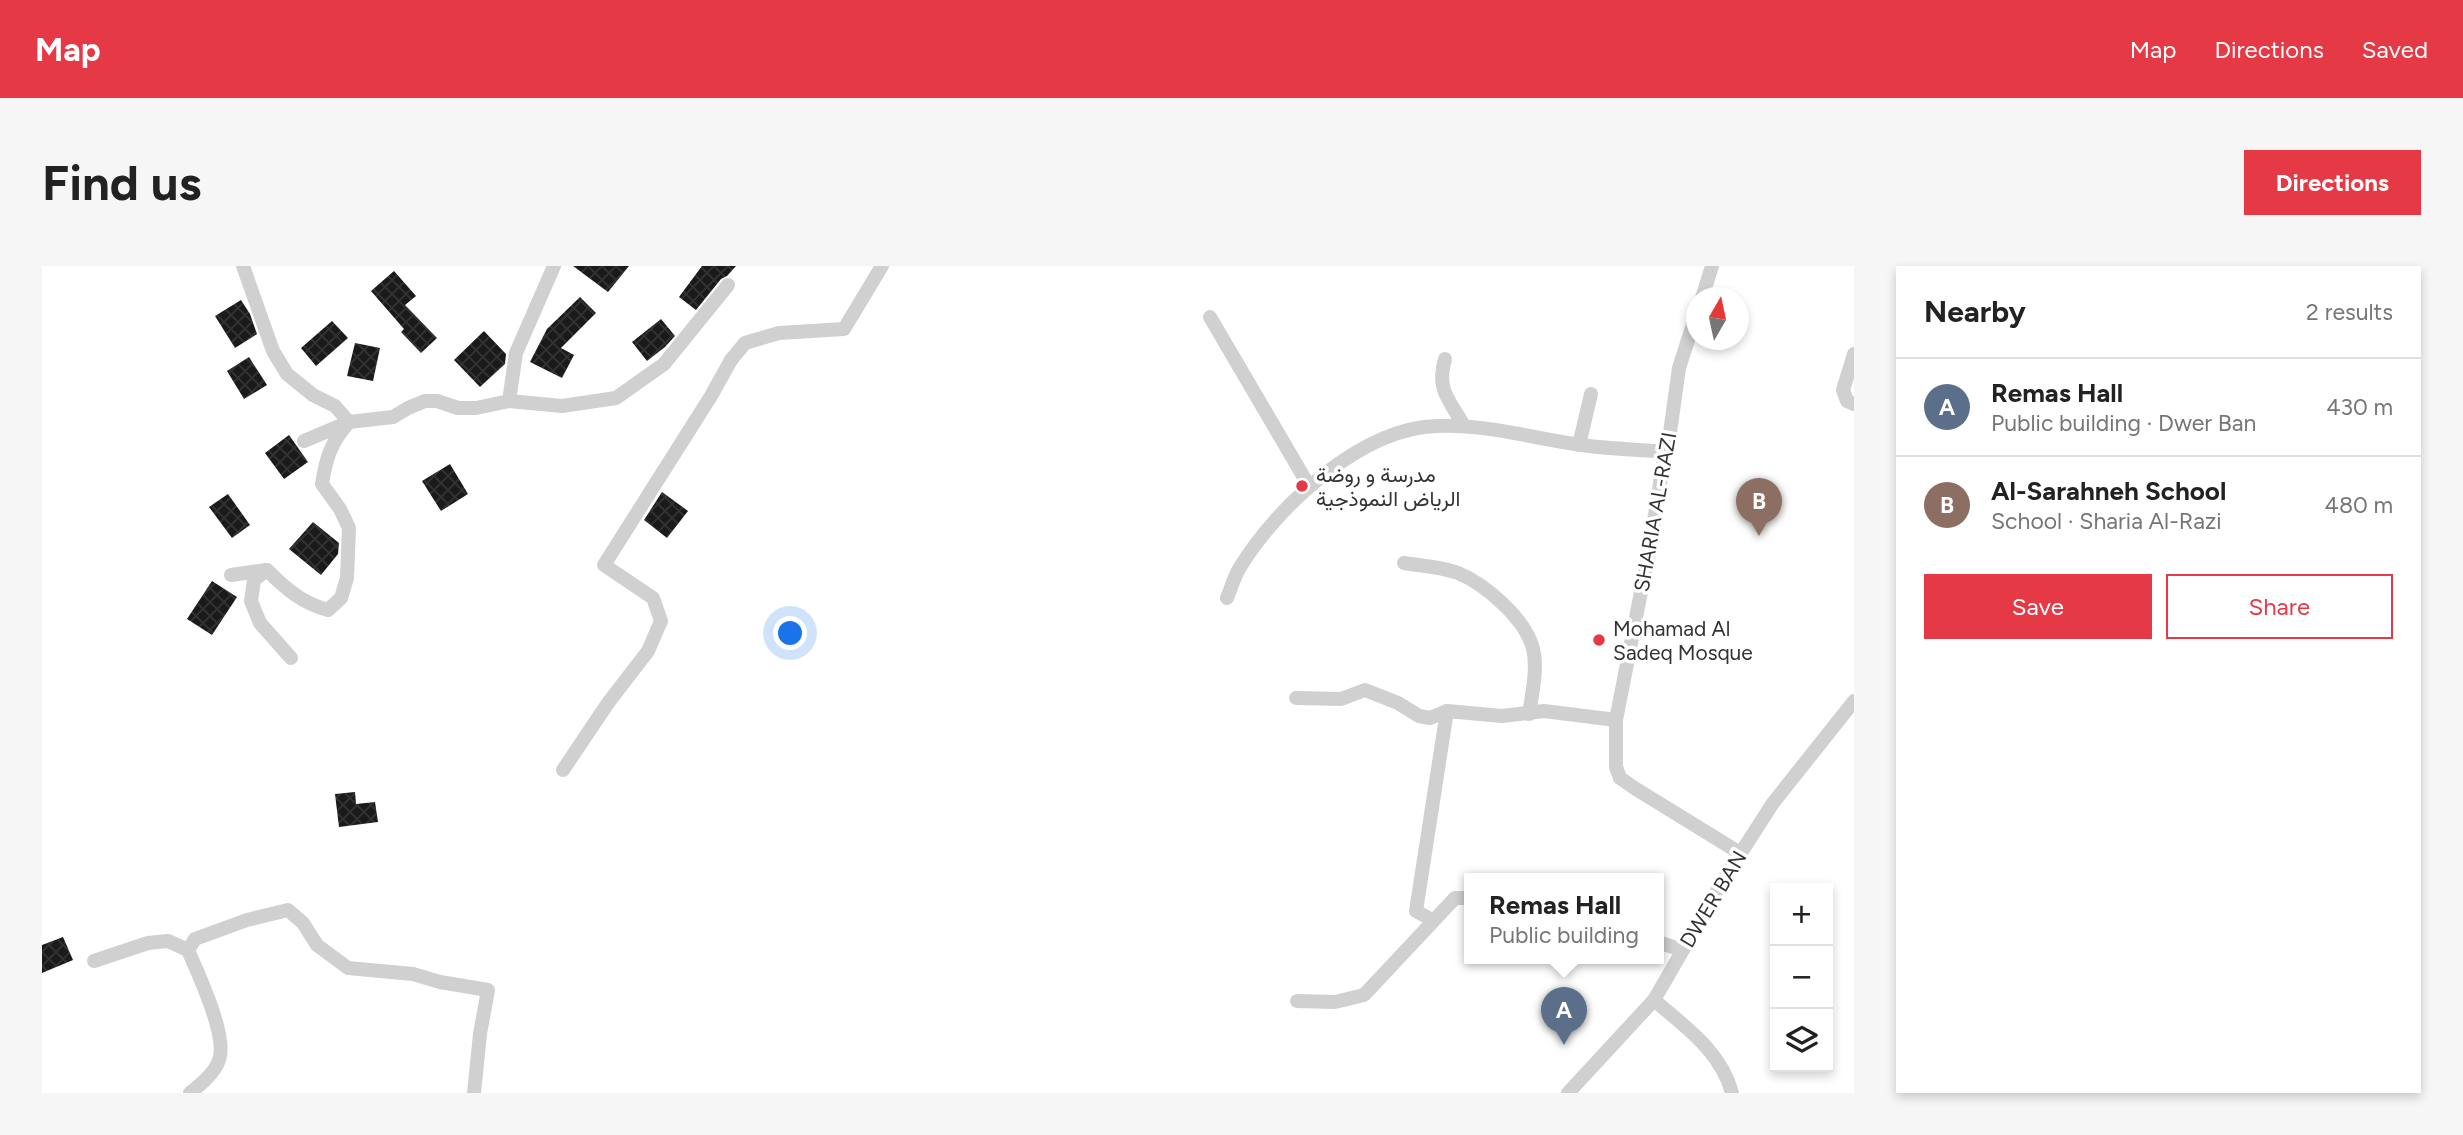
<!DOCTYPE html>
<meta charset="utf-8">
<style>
:root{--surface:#fff;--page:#f6f6f6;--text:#222;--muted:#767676;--line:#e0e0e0;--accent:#e63946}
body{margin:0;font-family:Figtree,Vazirmatn,sans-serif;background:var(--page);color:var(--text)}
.controls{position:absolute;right:21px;bottom:21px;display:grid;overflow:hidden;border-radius:0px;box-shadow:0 4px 10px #0003}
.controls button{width:63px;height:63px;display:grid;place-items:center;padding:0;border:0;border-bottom:2px solid var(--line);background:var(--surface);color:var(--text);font:35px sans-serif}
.compass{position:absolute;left:1644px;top:21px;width:63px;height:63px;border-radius:50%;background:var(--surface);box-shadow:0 4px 10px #0003;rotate:9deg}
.you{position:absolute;left:749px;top:368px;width:24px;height:24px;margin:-18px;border:5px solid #fff;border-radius:50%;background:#1a73e8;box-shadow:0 0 0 10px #1a73e833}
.badge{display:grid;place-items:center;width:46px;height:46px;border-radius:50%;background:var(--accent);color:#fff;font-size:23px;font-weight:700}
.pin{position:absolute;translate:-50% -58px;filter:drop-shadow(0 2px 4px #0008)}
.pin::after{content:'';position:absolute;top:37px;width:24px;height:21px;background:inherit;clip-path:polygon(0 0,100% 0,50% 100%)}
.popup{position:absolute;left:1422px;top:607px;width:200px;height:91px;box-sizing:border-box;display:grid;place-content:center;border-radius:0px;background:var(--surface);filter:drop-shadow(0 2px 5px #0005);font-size:23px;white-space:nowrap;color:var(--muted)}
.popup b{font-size:26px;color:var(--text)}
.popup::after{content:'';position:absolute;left:50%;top:100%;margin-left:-14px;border:14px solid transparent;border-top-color:var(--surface)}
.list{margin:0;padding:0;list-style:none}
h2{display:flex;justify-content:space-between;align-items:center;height:91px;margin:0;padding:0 28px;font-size:30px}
h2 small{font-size:23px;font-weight:400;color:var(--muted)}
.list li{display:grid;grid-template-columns:46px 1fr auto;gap:21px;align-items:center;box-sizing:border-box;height:98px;padding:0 28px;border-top:2px solid var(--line)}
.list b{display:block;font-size:26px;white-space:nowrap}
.list p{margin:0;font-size:23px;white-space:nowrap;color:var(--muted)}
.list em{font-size:23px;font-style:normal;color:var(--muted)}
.actions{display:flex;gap:14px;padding:21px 28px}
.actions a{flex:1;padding:16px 0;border:2px solid var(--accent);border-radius:0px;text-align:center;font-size:24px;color:var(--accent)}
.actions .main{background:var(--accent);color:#fff}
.icon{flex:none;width:38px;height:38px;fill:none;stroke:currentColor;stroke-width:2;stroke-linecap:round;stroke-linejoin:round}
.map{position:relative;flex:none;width:1812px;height:827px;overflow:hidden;border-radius:0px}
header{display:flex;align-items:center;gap:42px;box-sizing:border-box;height:98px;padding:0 35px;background:var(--accent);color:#fff}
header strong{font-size:33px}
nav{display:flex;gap:38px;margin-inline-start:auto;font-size:24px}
.intro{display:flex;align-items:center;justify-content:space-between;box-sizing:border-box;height:168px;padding:0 42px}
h1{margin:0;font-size:49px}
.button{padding:18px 32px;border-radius:0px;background:var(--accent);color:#fff;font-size:24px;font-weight:700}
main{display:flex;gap:42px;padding:0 42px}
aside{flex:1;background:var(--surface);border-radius:0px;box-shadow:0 4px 10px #0003}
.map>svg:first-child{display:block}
</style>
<header>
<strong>Map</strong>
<nav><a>Map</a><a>Directions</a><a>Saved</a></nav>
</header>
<div class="intro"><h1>Find us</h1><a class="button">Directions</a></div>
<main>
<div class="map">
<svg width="1812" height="827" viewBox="0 0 1812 827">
<defs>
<pattern id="building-cross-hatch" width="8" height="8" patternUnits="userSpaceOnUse" patternTransform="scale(1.75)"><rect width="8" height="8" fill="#1a1a1a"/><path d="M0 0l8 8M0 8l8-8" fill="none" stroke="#333"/></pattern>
</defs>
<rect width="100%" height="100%" fill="#fff"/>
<g fill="url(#building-cross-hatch)">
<path d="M531,0H587L566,26Z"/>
<path d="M660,0H694L685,10L679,13L654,44L637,31Z"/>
<path d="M352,5L374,30L363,39L395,72L379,87L359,66L362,63L329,25Z"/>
<path d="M538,31L554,47L519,82L532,89L520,112L488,96L505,63Z"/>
<path d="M199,34L208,48L215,68L193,82L173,50Z"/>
<path d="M619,53L633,70L623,81L605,95L590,76Z"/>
<path d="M290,55L306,72L274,100L259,82Z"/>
<path d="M442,65L464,88L463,98L438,121L412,94Z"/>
<path d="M313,77L338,82L331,115L305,110Z"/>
<path d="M207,91L225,119L202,133L185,105Z"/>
<path d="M247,169L266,196L242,213L223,187Z"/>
<path d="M408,198L426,228L399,245L380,215Z"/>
<path d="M620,226L646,245L625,272L602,254Z"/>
<path d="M186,228L208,259L190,272L167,241Z"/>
<path d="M271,256L297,277L296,288L279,309L247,283Z"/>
<path d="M170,315L195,331L170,369L145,353Z"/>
<path d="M313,526L314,538L333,536L336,556L297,561L293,528Z"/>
<path d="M21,671L31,694L0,707V679Z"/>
</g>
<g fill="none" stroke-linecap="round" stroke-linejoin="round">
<g stroke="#d0d0d0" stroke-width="14">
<path d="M201,0L231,85L245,108L271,129L293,140L307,156L262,175"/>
<path d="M1660,32L1670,0"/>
<path d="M1654,49L1637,102L1626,181L1623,186L1608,280L1574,454V501L1578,512L1594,523L1698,587"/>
<path d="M1168,51L1267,220"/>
<path d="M1812,88L1801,124L1805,135L1812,138"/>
<path d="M1403,93C1394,124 1407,133 1422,160"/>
<path d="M467,135L474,87L512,0"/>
<path d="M1537,179L1549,128"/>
<path d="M1362,297C1380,300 1400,301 1416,307C1443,318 1484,353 1491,383C1496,402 1490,428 1487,448"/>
<path d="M189,309L224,304"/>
<path d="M1185,332C1189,323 1192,311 1197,303C1234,241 1319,162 1395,160C1441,158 1487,171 1533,178C1562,183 1593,183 1623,186"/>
<path d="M249,392L218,357L209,335L212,314L225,304C244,323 260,337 286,344L299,332L305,312L307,262L298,243L280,218C284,192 289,176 307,156L351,151L366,142L383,135H395L416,142H434L467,135L520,140L574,132L622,98L686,19"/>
<path d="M1254,432L1299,433L1323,424L1356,437L1377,450L1388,452L1405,445"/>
<path d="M521,504L566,437L606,385L619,355L611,332L562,299L669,130L689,94L703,77L737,67L802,63L840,0"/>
<path d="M1390,654L1374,645L1405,445L1460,450L1502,445L1574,454"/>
<path d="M1616,676L1640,684"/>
<path d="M52,695L106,677L126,675L146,684"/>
<path d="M1612,734C1643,761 1679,785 1690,827"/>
<path d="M1255,735L1293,736L1322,729L1413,632H1428"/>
<path d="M148,827C158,819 173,807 177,794C186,770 156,708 146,684L153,673L205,654L246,644L261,657L275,679L306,702L371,708L398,716L446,724L438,768L432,827"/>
<path d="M1526,827L1612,734L1682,613L1731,537L1812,435"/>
</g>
</g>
<g fill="#e63946" stroke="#fff" stroke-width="2.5">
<circle cx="1260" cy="220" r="7"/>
<circle cx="1557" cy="374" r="7"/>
</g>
<g text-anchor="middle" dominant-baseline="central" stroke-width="7" stroke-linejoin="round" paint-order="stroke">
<g font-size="21" fill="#333" stroke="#fff" text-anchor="start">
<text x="1274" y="208">مدرسة و روضة<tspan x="1274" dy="24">الرياض النموذجية</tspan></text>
<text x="1571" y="362">Mohamad Al<tspan x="1571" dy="24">Sadeq Mosque</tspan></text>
</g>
<g font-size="21" fill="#333" stroke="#fff">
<text transform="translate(1613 246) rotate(-80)">SHARIA AL-RAZI</text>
<text transform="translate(1671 633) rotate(-59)">DWER BAN</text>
</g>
</g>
</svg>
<div class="controls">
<button>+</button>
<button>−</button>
<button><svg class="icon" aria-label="layers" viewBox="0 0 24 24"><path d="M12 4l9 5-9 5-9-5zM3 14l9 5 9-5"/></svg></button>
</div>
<svg class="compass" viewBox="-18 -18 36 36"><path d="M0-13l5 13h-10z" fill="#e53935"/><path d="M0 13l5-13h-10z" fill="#767676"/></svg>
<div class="you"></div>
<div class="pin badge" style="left:1522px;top:779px;background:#5c6f8a">A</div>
<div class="popup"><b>Remas Hall</b>Public building</div>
<div class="pin badge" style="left:1717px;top:270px;background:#8d6e63">B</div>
</div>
<aside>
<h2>Nearby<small>2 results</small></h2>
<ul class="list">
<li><span class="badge" style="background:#5c6f8a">A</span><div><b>Remas Hall</b><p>Public building · Dwer Ban</p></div><em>430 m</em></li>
<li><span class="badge" style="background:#8d6e63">B</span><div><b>Al-Sarahneh School</b><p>School · Sharia Al-Razi</p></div><em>480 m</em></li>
</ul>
<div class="actions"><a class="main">Save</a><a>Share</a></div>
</aside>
</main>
